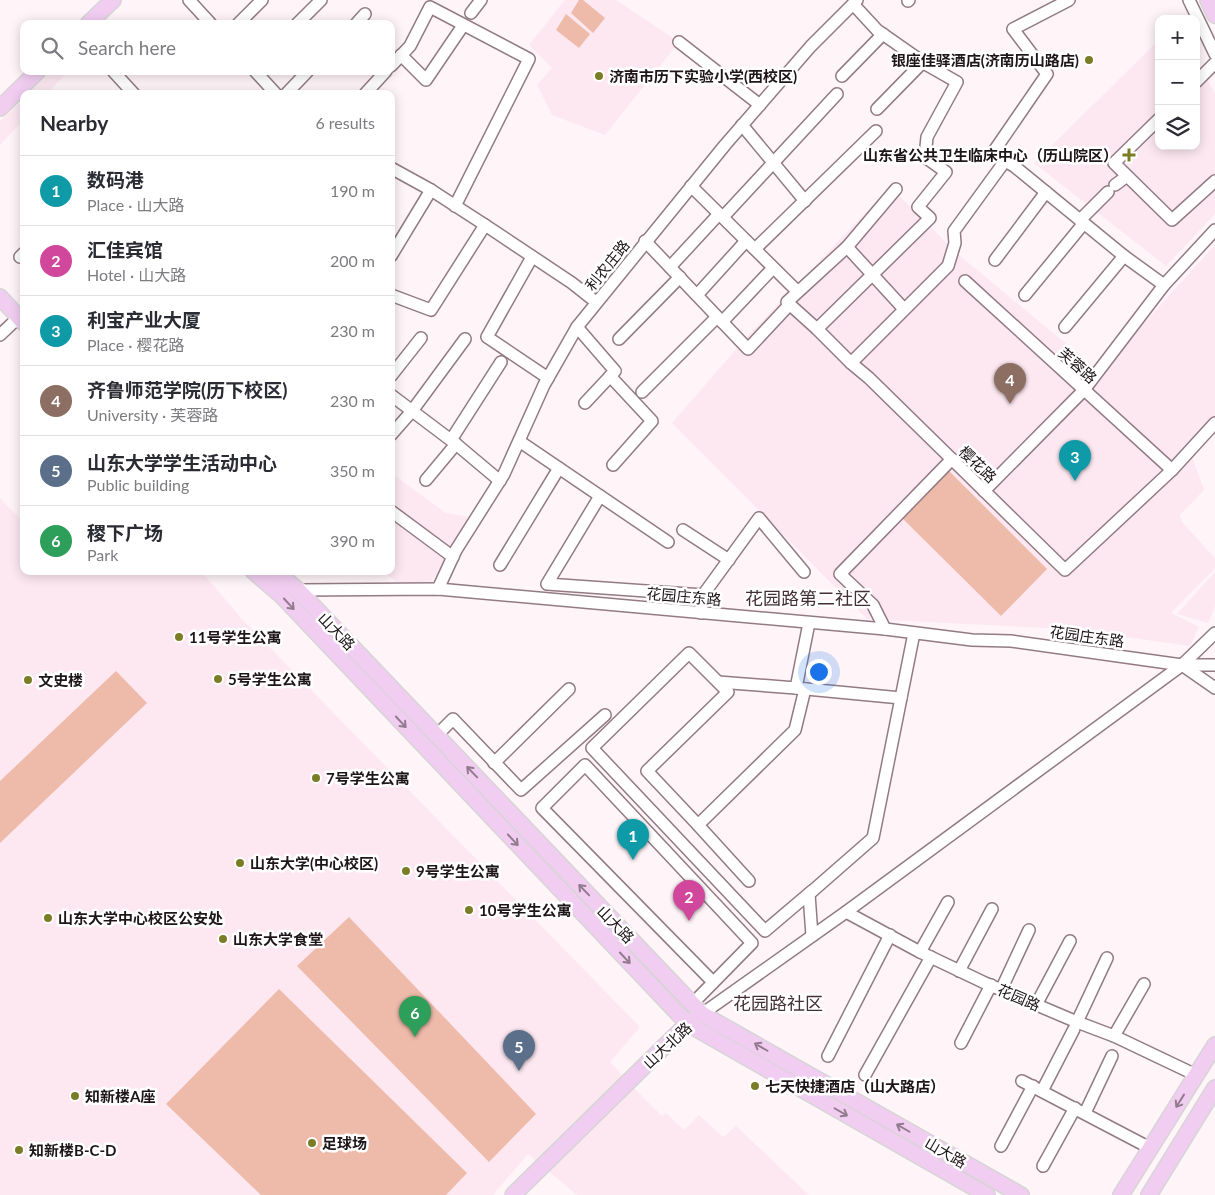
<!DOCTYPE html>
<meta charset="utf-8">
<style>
:root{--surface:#fff;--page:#f2f2f3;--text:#2b2b33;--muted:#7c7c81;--line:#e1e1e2;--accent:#7a7d25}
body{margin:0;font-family:Lato,"Noto Sans SC",sans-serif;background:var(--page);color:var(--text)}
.controls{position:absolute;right:15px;top:15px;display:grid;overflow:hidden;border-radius:10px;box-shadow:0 2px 12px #0003}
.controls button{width:45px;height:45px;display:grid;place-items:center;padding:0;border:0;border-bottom:1px solid var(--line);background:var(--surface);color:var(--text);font:25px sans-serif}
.you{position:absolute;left:818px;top:671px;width:18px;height:18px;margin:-12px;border:4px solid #fff;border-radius:50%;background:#1a73e8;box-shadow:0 0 0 8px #1a73e833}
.badge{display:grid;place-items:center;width:32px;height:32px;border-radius:50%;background:var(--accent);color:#fff;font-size:16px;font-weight:700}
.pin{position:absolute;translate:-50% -41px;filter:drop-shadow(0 1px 2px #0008)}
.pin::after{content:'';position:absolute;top:26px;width:18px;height:15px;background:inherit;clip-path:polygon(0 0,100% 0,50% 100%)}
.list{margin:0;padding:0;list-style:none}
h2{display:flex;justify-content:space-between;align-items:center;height:65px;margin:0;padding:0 20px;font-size:21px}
h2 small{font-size:16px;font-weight:400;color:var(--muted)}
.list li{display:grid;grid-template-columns:32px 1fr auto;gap:15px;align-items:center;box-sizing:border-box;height:70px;padding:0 20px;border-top:1px solid var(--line)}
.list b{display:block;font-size:19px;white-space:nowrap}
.list p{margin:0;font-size:16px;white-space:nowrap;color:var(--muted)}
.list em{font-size:16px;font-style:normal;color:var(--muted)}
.icon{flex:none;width:28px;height:28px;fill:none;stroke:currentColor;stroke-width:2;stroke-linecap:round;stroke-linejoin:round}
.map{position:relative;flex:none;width:1215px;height:1195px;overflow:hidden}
.search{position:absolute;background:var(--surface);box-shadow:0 2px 12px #0003;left:20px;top:20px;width:375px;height:55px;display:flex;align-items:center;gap:12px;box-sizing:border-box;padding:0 18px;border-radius:10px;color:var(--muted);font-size:19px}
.panel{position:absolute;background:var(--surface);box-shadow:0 2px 12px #0003;left:20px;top:90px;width:375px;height:485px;border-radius:10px}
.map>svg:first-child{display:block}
</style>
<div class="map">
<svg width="1215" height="1195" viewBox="0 0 1215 1195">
<rect width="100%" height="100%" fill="#fff4f8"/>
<g fill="#fde8f1">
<path d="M565,0H616L679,42L605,135L552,115L537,85L552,68L529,45Z"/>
<path d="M1159,40V146H1196V61L1215,93V214L1166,266L1034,163Z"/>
<path d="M51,71H68L47,94H28Z"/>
<path d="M24,98V119L0,145V121Z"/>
<path d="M890,187L959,255L1100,372L1215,245V418L1185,450L1193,460L1204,490L1180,515L1182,522L1215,558V568L1171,613L1199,627L1190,646L1068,629L867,619L672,423L744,340Z"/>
<path d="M391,473L446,513L471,517L432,581L399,584L383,571H391Z"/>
<path d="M0,498L24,523V571H199L206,577L241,618L640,1027L610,1062L638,1092L662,1116L666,1113L684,1130L699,1115L723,1137L736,1126L809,1195H577L528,1154L493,1195H0Z"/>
<path d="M1215,572V606L1208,623L1177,614Z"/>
</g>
<g fill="#eebaaa">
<path d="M579,0H583L605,18L593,33L571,13Z"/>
<path d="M566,14L590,34L579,48L556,30Z"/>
<path d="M947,469L1047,569L1001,616L900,516Z"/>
<path d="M116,671L147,703L0,843V781Z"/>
<path d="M349,917L536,1114L489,1162L297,966Z"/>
<path d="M279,989L467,1173L446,1195H261L166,1104Z"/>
</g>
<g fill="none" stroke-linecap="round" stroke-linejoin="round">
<g stroke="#927b84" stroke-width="14">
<g id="minor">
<path d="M189,0L211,24"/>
<path d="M1069,0L1013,29L1047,74L992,154L1014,166L1124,256L1164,285L1215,230"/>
<path d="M1189,0L1215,54"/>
<path d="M908,1L909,0"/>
<path d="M471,13L481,0"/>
<path d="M238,24L262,0"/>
<path d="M297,24L321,0"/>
<path d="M356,24L365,14"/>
<path d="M679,42L760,105"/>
<path d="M401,55L426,80L462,27"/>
<path d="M391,66L410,46L430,7L529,59L455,206"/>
<path d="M113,71L134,94"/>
<path d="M255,71L276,94"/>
<path d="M842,76L883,34"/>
<path d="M1196,82L1215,63"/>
<path d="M286,94L308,71"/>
<path d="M365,94L386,71"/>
<path d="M877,109L923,62"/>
<path d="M1159,119L1114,163L1172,220L1215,181"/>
<path d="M742,125L805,201"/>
<path d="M1005,161L954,231L955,243L948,266L851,363L869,378L1065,570L1172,470L1215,423"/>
<path d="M391,168L431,190L485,225L572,283L596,302"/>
<path d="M1115,185L1127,176"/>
<path d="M691,186L796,290"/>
<path d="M723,217L837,94"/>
<path d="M1080,220L1108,192"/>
<path d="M645,241L748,349L790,304"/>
<path d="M847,247L896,189"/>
<path d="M755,249L876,131"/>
<path d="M391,256L431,190"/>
<path d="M20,257L24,253"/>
<path d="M532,257L487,337L548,378"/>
<path d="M995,260L1046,192"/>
<path d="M670,267L719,214"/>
<path d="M965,281L1172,470"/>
<path d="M391,295L431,310L485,225"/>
<path d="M697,295L746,241"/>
<path d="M1025,295L1084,223"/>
<path d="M722,322L773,268"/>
<path d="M577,327L615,371L585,403"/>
<path d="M1065,327L1124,256"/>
<path d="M817,329L787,302L847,247L904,309"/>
<path d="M0,335L19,317"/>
<path d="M619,339L680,277"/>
<path d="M851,363L817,329L930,218L918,207L946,172L925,157L927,137L957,82L927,65L877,30L853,4"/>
<path d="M391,376L421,338"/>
<path d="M610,376L652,421L613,465"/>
<path d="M642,392L717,317"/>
<path d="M391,395L456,444L500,481"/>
<path d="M391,435L412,411L465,339"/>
<path d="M451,440L501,362"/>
<path d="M522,443L668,542"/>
<path d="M426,480L456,444"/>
<path d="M984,491L1084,390L1164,285"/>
<path d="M600,496L547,584L703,595"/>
<path d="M391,511L453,557"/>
<path d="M683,530L729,560"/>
<path d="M500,565L559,468"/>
<path d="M438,589L456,550L504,474L544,385L577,327L725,145L811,46L857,0"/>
<path d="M298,590L438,589L885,629L972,640L1011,641L1182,665H1215"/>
<path d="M701,613L703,595L759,518L804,572"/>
<path d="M809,623L796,688L901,698"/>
<path d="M885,629L873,605L840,574L952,459"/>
<path d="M1182,665L1215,688"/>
<path d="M718,682L796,688"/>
<path d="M805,689L795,730L698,825L647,771L728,692L689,653L592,748L765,931L812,891"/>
<path d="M437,735L453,719L521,790L605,715"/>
<path d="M494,763L569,689"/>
<path d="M698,825L749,881"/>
<path d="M846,912L920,952L985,983L1077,1022L1114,1036L1196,1075"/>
<path d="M812,936L809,894L873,838L914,633"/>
<path d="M920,952L948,902"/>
<path d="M959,971L992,909"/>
<path d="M1001,990L1029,930"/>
<path d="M699,997L752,943L585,765L542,808L713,982"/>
<path d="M1036,1005L1070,941"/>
<path d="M702,1014L846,912L1182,665L1215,633"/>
<path d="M1077,1022L1107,958"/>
<path d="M1114,1036L1144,984"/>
<path d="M961,1043L991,985"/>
<path d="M828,1056L890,935"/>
<path d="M865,1075L931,957"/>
<path d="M1022,1081L1150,1148"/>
<path d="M1042,1091L1074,1029"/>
<path d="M1085,1113L1112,1056"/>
<path d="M1001,1146L1033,1086"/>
<path d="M1043,1166L1075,1108"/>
</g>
</g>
<g stroke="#d6d5d5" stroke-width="18">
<g id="major">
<path d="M1208,0L1215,15"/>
<path d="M88,24L113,0"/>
<path d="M0,108L38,71"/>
<path d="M0,297L24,323"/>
<path d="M253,571L282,596L688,1024L987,1195"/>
<path d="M275,571L298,590L702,1014L1021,1195"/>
<path d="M513,1195L680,1031L695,1019"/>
<path d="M1121,1195L1215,1045"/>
<path d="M1149,1195L1215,1088"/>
</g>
</g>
<use href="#minor" stroke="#fff" stroke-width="11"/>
<use href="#major" stroke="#f1cef1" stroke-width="15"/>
</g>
<defs><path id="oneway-shaft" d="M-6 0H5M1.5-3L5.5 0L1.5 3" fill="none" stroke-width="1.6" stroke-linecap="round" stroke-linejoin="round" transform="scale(1.25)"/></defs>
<g stroke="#927b8f">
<use href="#oneway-shaft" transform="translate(289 604) rotate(47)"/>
<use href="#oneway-shaft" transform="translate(401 722) rotate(47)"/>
<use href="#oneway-shaft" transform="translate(472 772) rotate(-134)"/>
<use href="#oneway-shaft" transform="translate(513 840) rotate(47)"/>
<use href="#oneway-shaft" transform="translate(584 890) rotate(-134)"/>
<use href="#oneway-shaft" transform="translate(625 958) rotate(47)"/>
<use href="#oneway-shaft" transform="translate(761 1047) rotate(-150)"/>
<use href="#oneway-shaft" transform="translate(1180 1101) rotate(122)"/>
<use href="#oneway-shaft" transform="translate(841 1112) rotate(30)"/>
<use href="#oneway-shaft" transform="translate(903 1128) rotate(-150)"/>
</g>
<g fill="#7a7d25" stroke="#fff" stroke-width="2">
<circle cx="1089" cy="60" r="5"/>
<circle cx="599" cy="76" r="5"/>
<path d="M1126.5 147.5h5v5h5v5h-5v5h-5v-5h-5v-5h5z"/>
<circle cx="179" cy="637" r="5"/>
<circle cx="218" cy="679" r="5"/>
<circle cx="28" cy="680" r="5"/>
<circle cx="316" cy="778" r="5"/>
<circle cx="240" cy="863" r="5"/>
<circle cx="406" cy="871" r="5"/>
<circle cx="469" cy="910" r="5"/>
<circle cx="48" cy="918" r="5"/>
<circle cx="223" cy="939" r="5"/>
<circle cx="755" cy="1086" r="5"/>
<circle cx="75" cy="1096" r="5"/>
<circle cx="312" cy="1143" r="5"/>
<circle cx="19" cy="1150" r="5"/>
</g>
<g text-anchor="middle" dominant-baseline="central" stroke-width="5" stroke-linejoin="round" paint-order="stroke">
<g font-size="15" font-weight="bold" fill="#1d1518" stroke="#fff" text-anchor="start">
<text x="1079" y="60" text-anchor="end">银座佳驿酒店(济南历山路店)</text>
<text x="609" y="76">济南市历下实验小学(西校区)</text>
<text x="1118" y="155" text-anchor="end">山东省公共卫生临床中心（历山院区）</text>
<text x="189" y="637">11号学生公寓</text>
<text x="228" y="679">5号学生公寓</text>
<text x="38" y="680">文史楼</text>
<text x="326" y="778">7号学生公寓</text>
<text x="250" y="863">山东大学(中心校区)</text>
<text x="416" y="871">9号学生公寓</text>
<text x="479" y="910">10号学生公寓</text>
<text x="58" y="918">山东大学中心校区公安处</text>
<text x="233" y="939">山东大学食堂</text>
<text x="765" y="1086">七天快捷酒店（山大路店）</text>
<text x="85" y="1096">知新楼A座</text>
<text x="322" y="1143">足球场</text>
<text x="29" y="1150">知新楼B-C-D</text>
</g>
<g font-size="15" fill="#1d1518" stroke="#fff">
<text transform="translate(607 265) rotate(-51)">利农庄路</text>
<text transform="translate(1078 365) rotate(42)">芙蓉路</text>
<text transform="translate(978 464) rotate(44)">樱花路</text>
<text transform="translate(684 596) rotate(5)">花园庄东路</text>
<text transform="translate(337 631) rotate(46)">山大路</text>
<text transform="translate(1087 636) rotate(8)">花园庄东路</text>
<text transform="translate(616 924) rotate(46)">山大路</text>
<text transform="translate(1019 997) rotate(23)">花园路</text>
<text transform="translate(667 1045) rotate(-43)">山大北路</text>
<text transform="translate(946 1152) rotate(30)">山大路</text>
</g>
<g font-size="18" fill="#422f37" stroke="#fff">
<text x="808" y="598">花园路第二社区</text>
<text x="778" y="1003">花园路社区</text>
</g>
</g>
</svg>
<div class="controls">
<button>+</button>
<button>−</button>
<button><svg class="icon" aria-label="layers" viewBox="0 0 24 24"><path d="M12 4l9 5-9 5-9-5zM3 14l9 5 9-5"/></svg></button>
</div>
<div class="you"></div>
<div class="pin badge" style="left:633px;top:860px;background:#0f9aa8">1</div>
<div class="pin badge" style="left:689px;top:921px;background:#d1479c">2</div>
<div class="pin badge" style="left:1075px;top:481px;background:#0f9aa8">3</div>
<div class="pin badge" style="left:1010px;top:404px;background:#8d6e63">4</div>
<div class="pin badge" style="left:519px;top:1071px;background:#5c6f8a">5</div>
<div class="pin badge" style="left:415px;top:1037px;background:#2e9e5b">6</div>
<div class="search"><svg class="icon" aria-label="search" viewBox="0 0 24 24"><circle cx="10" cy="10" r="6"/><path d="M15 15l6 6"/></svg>Search here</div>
<section class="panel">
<h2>Nearby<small>6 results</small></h2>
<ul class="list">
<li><span class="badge" style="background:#0f9aa8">1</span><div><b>数码港</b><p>Place · 山大路</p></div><em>190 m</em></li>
<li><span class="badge" style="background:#d1479c">2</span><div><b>汇佳宾馆</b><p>Hotel · 山大路</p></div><em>200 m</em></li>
<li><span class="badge" style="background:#0f9aa8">3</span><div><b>利宝产业大厦</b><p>Place · 樱花路</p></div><em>230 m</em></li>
<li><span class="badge" style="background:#8d6e63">4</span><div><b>齐鲁师范学院(历下校区)</b><p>University · 芙蓉路</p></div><em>230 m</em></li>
<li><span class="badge" style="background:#5c6f8a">5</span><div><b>山东大学学生活动中心</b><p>Public building</p></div><em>350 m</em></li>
<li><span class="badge" style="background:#2e9e5b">6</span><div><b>稷下广场</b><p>Park</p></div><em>390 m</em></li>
</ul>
</section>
</div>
